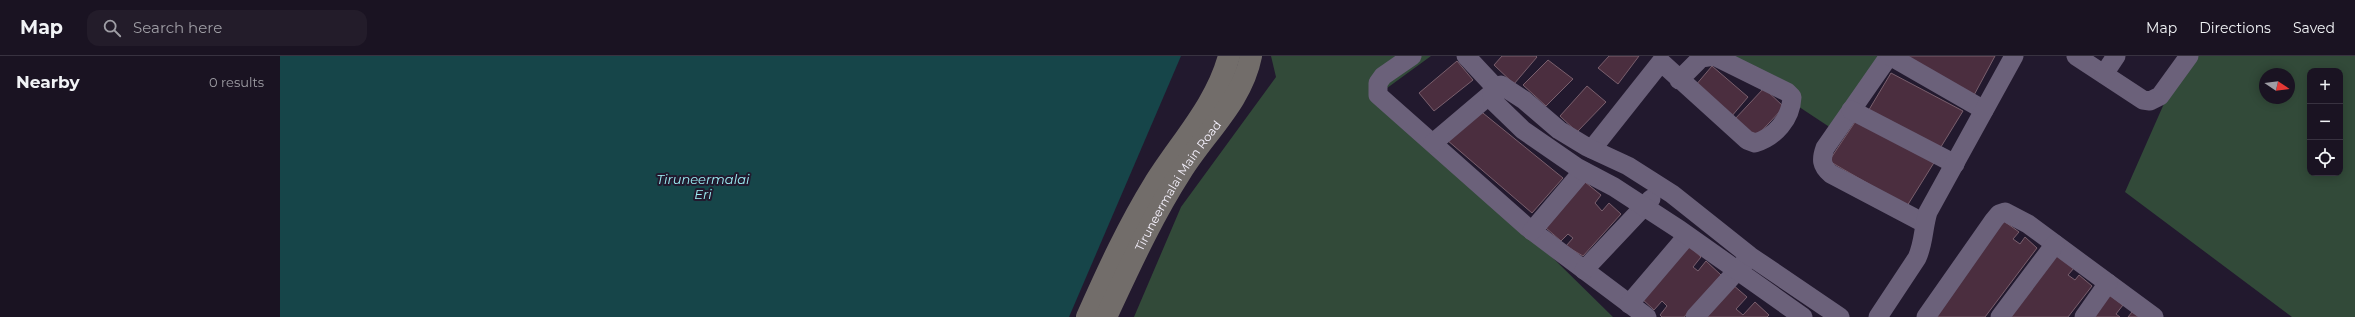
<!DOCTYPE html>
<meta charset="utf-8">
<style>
:root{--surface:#1a1322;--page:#231c2a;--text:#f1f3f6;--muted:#9f9ea5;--line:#383240}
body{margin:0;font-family:Montserrat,sans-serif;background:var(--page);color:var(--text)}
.controls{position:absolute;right:12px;top:12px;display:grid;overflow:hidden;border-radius:8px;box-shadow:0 2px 10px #0003}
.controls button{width:36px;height:36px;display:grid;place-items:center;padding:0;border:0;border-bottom:1px solid var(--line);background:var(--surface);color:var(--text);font:20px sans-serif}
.compass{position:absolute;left:1979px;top:12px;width:36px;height:36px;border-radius:50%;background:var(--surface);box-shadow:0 2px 10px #0003;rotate:103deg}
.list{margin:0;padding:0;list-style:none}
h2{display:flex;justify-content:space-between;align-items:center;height:52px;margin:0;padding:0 16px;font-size:17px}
h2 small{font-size:13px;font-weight:400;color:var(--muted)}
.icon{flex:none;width:22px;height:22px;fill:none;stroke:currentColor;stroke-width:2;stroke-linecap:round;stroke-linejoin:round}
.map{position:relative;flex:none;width:2075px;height:261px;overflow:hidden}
header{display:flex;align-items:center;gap:24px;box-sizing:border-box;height:56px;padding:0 20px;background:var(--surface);border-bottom:1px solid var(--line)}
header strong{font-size:19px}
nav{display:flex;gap:22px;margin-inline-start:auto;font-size:14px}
.search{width:280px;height:36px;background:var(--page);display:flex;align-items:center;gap:10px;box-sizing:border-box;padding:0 14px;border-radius:12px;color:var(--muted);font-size:15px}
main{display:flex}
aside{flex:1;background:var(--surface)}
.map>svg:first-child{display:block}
</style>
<header>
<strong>Map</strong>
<div class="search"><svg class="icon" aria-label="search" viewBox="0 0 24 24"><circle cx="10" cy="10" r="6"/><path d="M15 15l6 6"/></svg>Search here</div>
<nav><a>Map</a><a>Directions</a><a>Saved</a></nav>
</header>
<main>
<aside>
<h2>Nearby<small>0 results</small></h2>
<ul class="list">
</ul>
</aside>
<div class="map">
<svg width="2075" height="261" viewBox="0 0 2075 261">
<rect width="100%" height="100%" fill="#22192e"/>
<g fill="#324a39" fill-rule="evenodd">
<path d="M991,0H1151L1103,35L1333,261H854L901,151L996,21Z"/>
<path d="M1442,0H1600L1551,72Z"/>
<path d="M1905,0H2075V261H2012L1845,136ZM2030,15H2060V117H2030ZM1985,18H2009V42H1985Z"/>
</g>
<path fill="#164549" d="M0,0H901L789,261H0Z"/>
<g fill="#4b2e3f" stroke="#795f6d">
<path d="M1222,0H1256L1257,1L1234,28L1214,9Z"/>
<path d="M1329,0H1359L1338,28L1318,12Z"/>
<path d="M1626,0H1715L1693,41Z"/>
<path d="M1268,4L1293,23L1266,50L1243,29Z"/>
<path d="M1177,5L1193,24L1154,55L1139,37Z"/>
<path d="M1432,10L1468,41L1451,61L1415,30Z"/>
<path d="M1611,17L1683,55L1659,94L1587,57Z"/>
<path d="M1307,30L1326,46L1297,76L1280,60Z"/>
<path d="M1484,32L1504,51L1474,83L1454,64Z"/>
<path d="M1198,53L1283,122L1252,157L1167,84Z"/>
<path d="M1577,63L1655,105L1627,150L1549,105Z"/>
<path d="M1305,126L1321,139L1315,147L1322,155L1329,147L1341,158L1303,200L1286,190L1293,182L1288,178L1281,185L1266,172Z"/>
<path d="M1721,163L1739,176L1733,183L1740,188L1745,181L1757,192L1705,261H1650Z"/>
<path d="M1408,189L1421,201L1413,211L1418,215L1426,205L1441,219L1404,261H1382L1380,259L1387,250L1382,245L1374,254L1361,242Z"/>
<path d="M1774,197L1794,212L1788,219L1795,224L1799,219L1812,230L1788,261H1727Z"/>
<path d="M1452,228L1467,241L1456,253L1463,259L1475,246L1489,259L1487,261H1424Z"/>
<path d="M1828,238L1843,249L1836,258L1840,261H1811Z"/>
<path d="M1852,256L1860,261H1848Z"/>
</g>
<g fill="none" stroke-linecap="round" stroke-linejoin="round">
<g stroke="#6b617a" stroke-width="19">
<path d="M1132,0L1103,20L1098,27V39L1247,171L1367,261"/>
<path d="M1186,0L1215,31"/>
<path d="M1609,0L1545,92C1541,103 1541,110 1551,118L1644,167"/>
<path d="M1610,0L1704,54"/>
<path d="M1796,0L1863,44L1870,45L1880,40L1909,0"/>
<path d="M1824,18L1836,0"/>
<path d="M1571,54L1675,108"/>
<path d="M1153,87L1212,37"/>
<path d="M1312,93L1381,6L1467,84L1475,87C1495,81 1511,63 1512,41L1507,36L1434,0L1421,2L1399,24"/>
<path d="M1252,175L1303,115"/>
<path d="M1304,214L1371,143"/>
<path d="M1349,248L1407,180"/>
<path d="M1415,261L1465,206"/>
<path d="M1523,261L1400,174L1334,131L1298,112L1243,74L1213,45L1212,37L1215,31L1221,29L1244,44L1279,74L1307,91L1348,110L1392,138L1470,200L1560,261"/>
<path d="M1598,261L1637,202C1644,187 1643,172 1648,156L1734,0"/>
<path d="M1646,261L1714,164L1719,158L1725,156L1748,168L1874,261"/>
<path d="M1720,261L1775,188"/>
<path d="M1804,261L1828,227"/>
</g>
<g stroke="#726d6a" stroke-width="22">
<path d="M807,261C827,216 848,170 874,128C900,86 936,49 949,0"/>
<path id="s1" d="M826,261C849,212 872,161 901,116C925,77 962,46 971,0"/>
</g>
</g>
<g text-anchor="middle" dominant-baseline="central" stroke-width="4" stroke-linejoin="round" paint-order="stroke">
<g font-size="12" fill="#f6f2fe" stroke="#22192e">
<text stroke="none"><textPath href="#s1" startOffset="150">Tiruneermalai Main Road</textPath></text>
</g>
<g font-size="13" font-style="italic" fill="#9ef1f7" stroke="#22192e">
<text x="423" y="123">Tiruneermalai<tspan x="423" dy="15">Eri</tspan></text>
</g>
</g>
</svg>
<div class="controls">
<button>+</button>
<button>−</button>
<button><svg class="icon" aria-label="locate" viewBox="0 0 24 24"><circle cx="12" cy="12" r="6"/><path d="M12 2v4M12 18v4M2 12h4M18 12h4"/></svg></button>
</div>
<svg class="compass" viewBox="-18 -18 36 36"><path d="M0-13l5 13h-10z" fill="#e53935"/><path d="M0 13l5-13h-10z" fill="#9f9ea5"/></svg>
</div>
</main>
